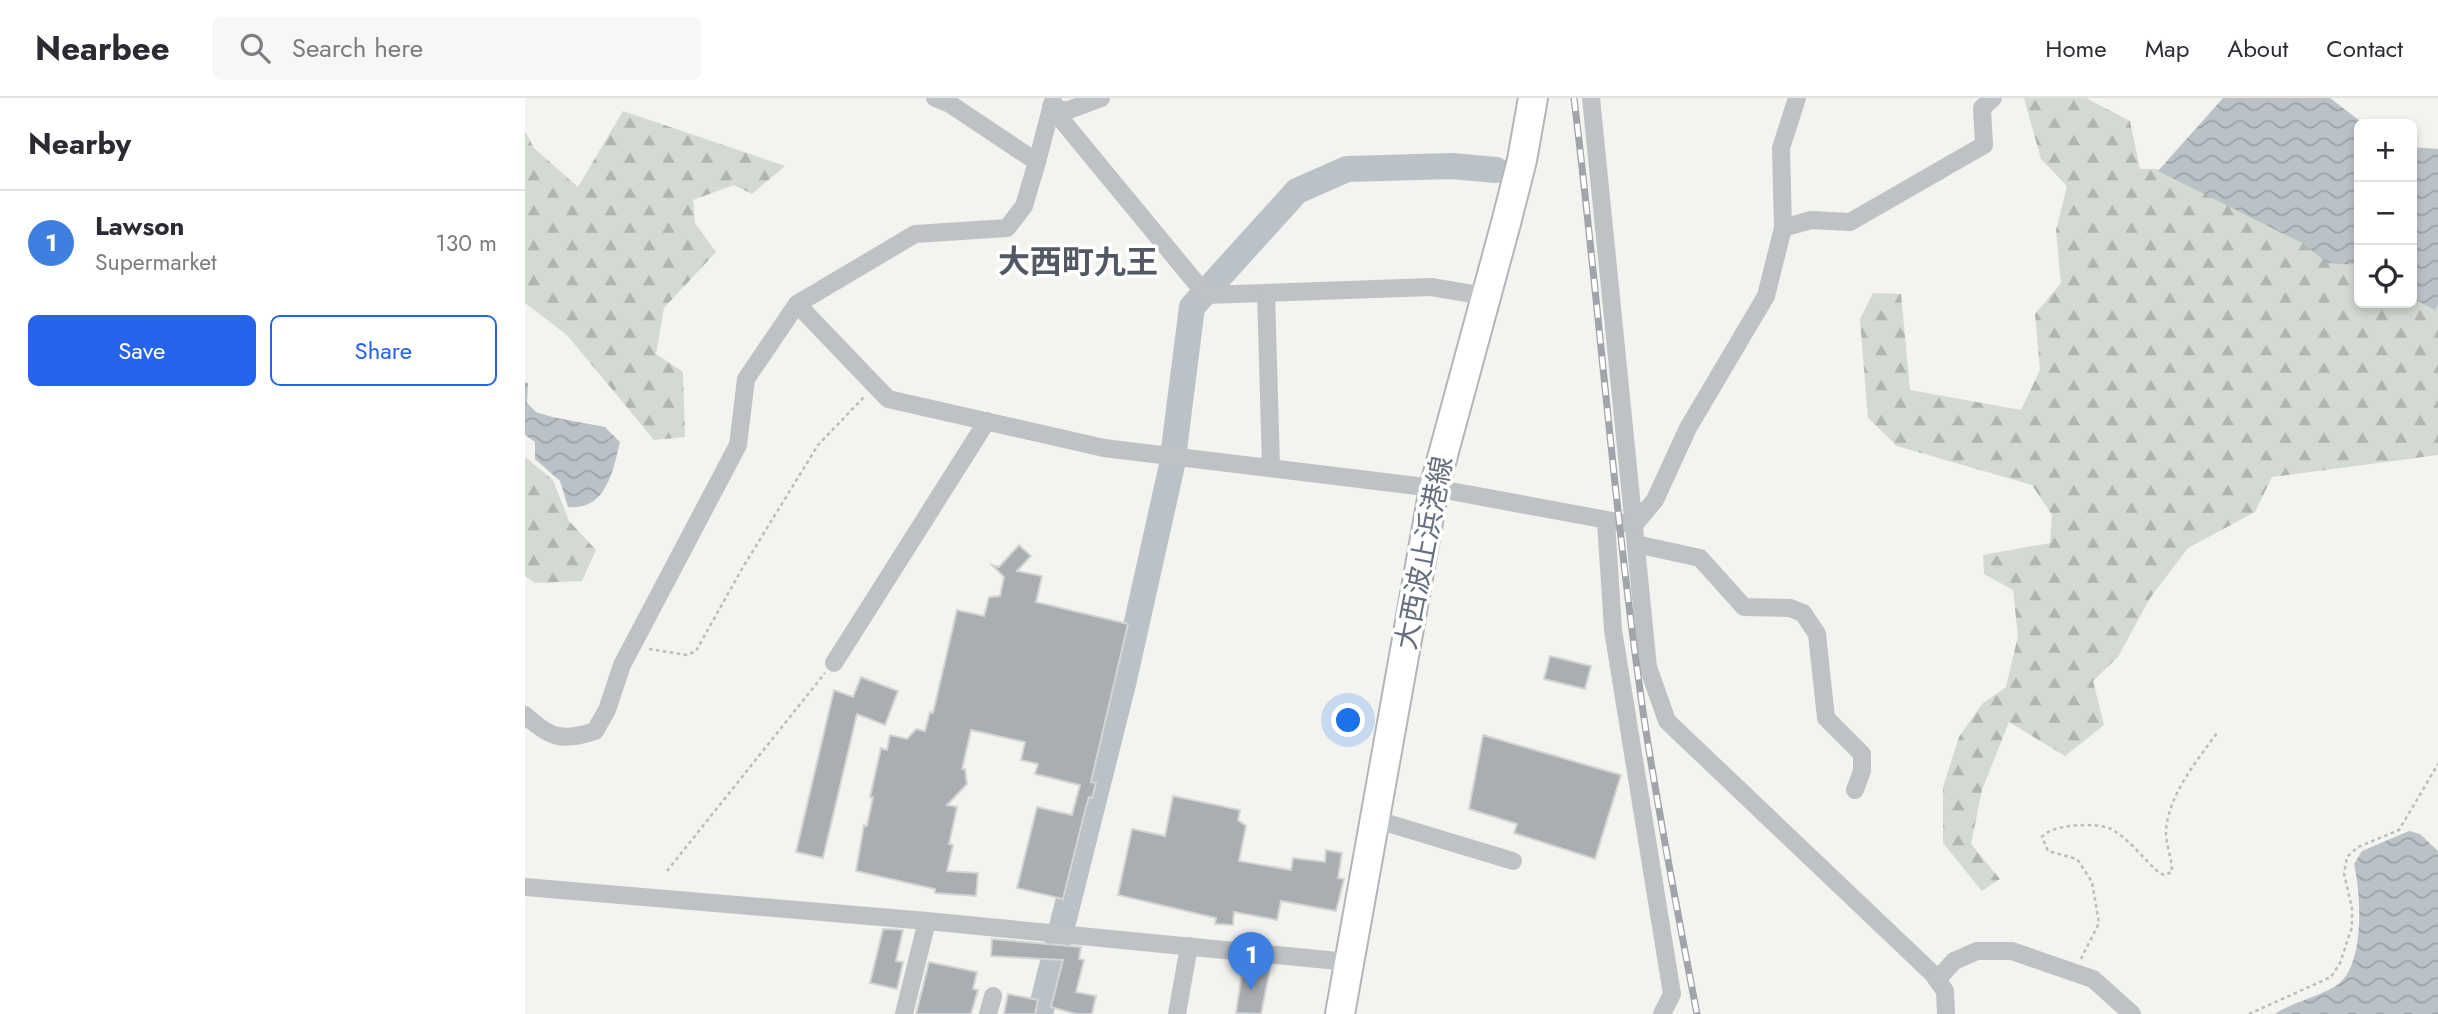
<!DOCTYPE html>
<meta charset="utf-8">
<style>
:root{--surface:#fff;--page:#f7f7f7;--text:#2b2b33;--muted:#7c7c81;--line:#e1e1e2;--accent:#2563eb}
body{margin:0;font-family:Jost,"Noto Sans JP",sans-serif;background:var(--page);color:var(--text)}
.controls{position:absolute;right:21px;top:21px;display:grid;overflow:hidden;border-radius:10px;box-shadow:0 4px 10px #0003}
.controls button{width:63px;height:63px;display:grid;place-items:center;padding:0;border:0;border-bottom:2px solid var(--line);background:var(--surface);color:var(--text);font:35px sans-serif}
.you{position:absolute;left:824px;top:623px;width:24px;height:24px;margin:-18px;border:5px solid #fff;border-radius:50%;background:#1a73e8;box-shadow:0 0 0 10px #1a73e833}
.badge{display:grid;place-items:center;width:46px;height:46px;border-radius:50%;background:var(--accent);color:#fff;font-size:23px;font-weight:700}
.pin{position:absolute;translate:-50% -58px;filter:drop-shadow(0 2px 4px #0008)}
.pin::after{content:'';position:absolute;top:37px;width:24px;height:21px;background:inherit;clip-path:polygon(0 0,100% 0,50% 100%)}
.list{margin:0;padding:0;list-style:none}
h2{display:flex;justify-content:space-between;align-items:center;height:91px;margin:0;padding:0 28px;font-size:30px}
h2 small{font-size:23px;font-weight:400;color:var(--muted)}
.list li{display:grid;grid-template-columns:46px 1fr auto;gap:21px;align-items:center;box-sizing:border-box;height:105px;padding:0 28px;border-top:2px solid var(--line)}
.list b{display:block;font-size:26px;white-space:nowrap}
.list p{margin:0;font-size:23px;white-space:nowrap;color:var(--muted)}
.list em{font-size:23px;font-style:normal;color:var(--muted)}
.actions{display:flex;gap:14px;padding:21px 28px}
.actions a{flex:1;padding:16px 0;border:2px solid var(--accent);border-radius:10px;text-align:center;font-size:24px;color:var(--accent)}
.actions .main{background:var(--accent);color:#fff}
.icon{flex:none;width:38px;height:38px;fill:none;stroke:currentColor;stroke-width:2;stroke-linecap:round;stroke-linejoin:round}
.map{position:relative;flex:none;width:1913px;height:916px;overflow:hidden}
header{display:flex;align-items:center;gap:42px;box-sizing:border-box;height:98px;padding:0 35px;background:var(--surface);border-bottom:2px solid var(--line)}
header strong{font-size:33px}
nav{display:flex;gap:38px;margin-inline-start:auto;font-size:24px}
.search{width:490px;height:63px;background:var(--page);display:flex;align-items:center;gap:18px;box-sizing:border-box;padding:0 24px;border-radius:10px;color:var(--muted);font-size:26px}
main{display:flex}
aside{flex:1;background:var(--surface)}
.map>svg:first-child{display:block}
</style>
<header>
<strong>Nearbee</strong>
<div class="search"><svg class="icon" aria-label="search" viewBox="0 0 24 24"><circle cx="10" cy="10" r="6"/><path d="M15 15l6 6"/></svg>Search here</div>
<nav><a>Home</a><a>Map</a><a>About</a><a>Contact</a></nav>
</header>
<main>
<aside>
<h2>Nearby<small></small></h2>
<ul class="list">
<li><span class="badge" style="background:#3f7fe0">1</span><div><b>Lawson</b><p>Supermarket</p></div><em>130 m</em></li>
</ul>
<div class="actions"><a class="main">Save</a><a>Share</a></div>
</aside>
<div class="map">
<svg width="1913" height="916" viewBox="0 0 1913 916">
<defs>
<pattern id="forest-firs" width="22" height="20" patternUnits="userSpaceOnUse" patternTransform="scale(1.75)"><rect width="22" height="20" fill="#d3dad1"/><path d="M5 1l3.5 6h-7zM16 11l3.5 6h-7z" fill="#afb5af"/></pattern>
<pattern id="water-waves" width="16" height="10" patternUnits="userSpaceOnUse" patternTransform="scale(1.75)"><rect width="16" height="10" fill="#bbc2c7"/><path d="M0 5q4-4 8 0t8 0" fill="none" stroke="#9ca2a7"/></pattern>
</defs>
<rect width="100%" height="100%" fill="#f3f3f0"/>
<g fill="url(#forest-firs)">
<path d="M1499,0H1561L1605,23L1615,71L1834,74V205H1887V74L1913,75V357L1747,379L1730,414L1663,450L1625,500L1593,559L1568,583L1579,627L1540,658L1484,624L1457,692L1446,746L1475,781L1457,793L1418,745V689L1434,639L1457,606L1481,589L1493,538L1488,492L1459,476L1458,457L1525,445L1527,417L1507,387L1372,348L1343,320L1335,221L1348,195L1376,196L1385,292L1496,312L1515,272L1510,216L1536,185L1531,132L1542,88L1516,61Z"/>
<path d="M98,13L260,68L227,96L209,87L168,102L170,125L191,154L139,210L131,256L158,274L160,339L129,342L42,237L0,205V33L9,50L53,89Z"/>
<path d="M0,359L28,382L44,423L71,452L57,483L10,485L0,478Z"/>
</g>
<g fill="url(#water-waves)">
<path d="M1698,0H1805L1839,26H1834V167L1802,165L1779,146L1633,73Z"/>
<path d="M1887,49L1913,51V207L1910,212L1887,200Z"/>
<path d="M0,284L3,285L2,305L11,314L27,319L80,329L95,344C88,373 81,413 43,409L35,383L10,361V344L0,337Z"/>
<path d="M1884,733L1895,736L1913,753V916H1750C1768,904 1790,900 1809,889C1841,872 1836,795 1829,766L1837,753Z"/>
</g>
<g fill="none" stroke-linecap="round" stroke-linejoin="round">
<path stroke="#bbc2c7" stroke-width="26" d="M515,916L599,582L647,367L667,209L772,93L822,71L927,68L971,72"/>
</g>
<g fill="#a9aeb3" stroke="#d4d4d3" stroke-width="2">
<path d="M494,447L506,458L492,473L517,478L511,504L603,526L566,684L571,685L567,700L564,699L561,709L538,801L492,790L512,709L547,717L555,687L510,676L513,666L496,662L500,644L446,632L437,671H440L442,686L422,707L432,709L424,746L428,747L422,773L453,775L451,798L410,795V791L331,773L339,727L342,728L348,699H345L356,650L362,652L365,637L382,641L391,631L400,633L405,614L408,615L432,512L459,518L464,499L475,498L479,479L467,467L474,469Z"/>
<path d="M1025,558L1066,568L1060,591L1019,581Z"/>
<path d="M336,579L373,593L360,627L332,616L298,760L271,754L309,592L328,599Z"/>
<path d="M958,637L1096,677L1070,761L989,735L992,726L944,711Z"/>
<path d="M648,698L715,712L713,722L721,728L714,763L766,772L768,760L800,764L801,752L817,755L813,780L819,781L811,813L756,803L752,822L709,814L708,827L690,826L691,820L593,797L607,731L640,738Z"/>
<path d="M358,831L378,832L371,863L378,864L372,891L345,885Z"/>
<path d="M467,841L556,849L554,861L559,862L551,894L571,898L567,916H551L526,909L538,862L466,858Z"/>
<path d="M404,864L452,874L448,891L453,892L446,916H391Z"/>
<path d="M718,867L745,871L736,916L711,915Z"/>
<path d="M483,896L513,902L510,916H479Z"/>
</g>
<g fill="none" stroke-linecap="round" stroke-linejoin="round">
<g stroke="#b3b5b9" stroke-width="32">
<path id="primary" d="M815,916L909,390L981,125L997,62L1008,0"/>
</g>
<g stroke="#b9bbbd" stroke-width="2.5" stroke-dasharray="3.5 3.5" stroke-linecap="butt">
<path d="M124,551L162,557L171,553L218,469L293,347L339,299"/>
<path d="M142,773L300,575"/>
<path d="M1556,861L1574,825L1567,784L1552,761L1523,753L1517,739C1526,726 1573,724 1586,731C1603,740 1618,760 1632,773L1639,777L1647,774C1647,759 1640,745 1641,731C1645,695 1671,664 1692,635"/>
<path d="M1724,916L1806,879L1815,865L1827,829V810L1819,776L1822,759L1833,749L1874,732L1913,666"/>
</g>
<g stroke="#bfc2c5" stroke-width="18">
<path d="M1066,0L1123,569L1142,623L1408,876L1420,893L1421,916"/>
<path d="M526,9L681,197L906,189L960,198"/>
<path d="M526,9L541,13L576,0"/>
<path d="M512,64L528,3"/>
<path d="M1258,130L1286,122L1325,124L1459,47L1457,10L1468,0"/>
<path d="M741,196L746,368"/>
<path d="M272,206L363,301L579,350L909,390L1109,427"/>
<path d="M1081,423L1088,532L1147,896L1137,916"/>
<path d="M1109,427L1130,402L1163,330L1241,198L1258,130L1256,50L1272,0"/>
<path d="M1111,446L1175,460L1219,509L1265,510L1278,515L1292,536L1301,620L1337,656V673L1330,692"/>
<path d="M309,565L462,323"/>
<path d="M0,617C25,640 37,644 70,633L82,612L97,567L213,347L221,281L272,206L390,136L482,130L499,108L512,64L425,6L410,0"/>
<path d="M849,721L988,763"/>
<path d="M0,789L402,823L823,864"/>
<path d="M1412,882L1429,863L1452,853H1487L1568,881L1607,916"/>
<path d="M379,916L402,823"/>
<path d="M463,916L468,898"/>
<path d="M652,916L664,848"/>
</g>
<use href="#primary" stroke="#fff" stroke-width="28"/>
<g stroke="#a1a4aa" stroke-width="7">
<path id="rail" d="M1049,0C1074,206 1089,414 1119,620C1134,719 1153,817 1172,916"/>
</g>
<use href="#rail" stroke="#fff" stroke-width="4.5" stroke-dasharray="13" stroke-linecap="butt"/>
</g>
<g text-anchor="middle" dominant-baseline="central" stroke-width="7" stroke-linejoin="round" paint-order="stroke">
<g font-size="28" fill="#656f7e" stroke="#fff">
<text transform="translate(899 455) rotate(-79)">大西波止浜港線</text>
</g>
<g font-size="32" font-weight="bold" fill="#525964" stroke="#fff">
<text x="553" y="164">大西町九王</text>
</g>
</g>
</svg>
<div class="controls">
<button>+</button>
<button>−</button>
<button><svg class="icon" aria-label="locate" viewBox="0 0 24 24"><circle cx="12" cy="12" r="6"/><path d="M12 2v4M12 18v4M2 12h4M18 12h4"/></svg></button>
</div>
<div class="you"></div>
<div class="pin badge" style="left:726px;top:892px;background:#3f7fe0">1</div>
</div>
</main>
